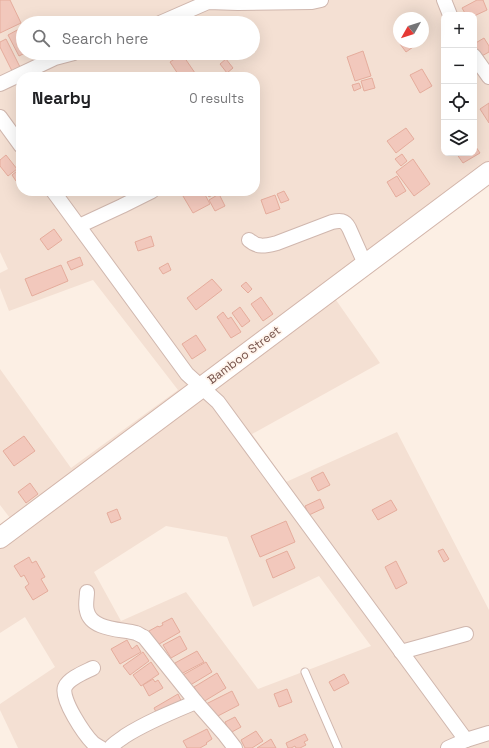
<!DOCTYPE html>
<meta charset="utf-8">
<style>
:root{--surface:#fff;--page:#f2f2f2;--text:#202124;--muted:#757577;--line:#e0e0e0}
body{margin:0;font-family:"Space Grotesk",sans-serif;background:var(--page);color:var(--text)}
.controls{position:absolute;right:12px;top:12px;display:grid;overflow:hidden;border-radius:8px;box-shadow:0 4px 16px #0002}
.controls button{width:36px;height:36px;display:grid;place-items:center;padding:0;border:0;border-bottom:1px solid var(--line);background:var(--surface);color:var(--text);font:20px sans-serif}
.compass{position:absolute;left:393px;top:12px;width:36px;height:36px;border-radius:50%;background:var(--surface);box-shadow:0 4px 16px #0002;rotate:231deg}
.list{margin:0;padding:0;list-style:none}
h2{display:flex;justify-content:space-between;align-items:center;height:52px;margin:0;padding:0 16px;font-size:17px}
h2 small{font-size:13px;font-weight:400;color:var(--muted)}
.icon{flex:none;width:22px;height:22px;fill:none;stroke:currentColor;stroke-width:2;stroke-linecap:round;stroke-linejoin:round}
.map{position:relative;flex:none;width:489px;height:748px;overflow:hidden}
.search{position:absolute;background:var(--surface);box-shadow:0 4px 16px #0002;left:16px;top:16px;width:244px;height:44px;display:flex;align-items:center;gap:10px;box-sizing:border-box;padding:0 14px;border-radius:22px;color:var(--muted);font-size:15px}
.panel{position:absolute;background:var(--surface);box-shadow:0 4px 16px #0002;left:16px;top:72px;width:244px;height:124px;border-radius:16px}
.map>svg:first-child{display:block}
</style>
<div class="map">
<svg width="489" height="748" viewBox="0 0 489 748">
<rect width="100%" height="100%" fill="#fcefe4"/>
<path fill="#f4e0d3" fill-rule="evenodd" d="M0,0H489V181L336,300L380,363L252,434L286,482L397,432L489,610V748H18L0,710V704L55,667L25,617L0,633V525L10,518L0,505V369L71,468L178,390L93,280L9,311L0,288V273L8,269L0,252ZM444,15H474V153H444ZM399,18H423V42H399ZM23,23H253V53H23ZM21,77H255V191H21ZM166,526L227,537L253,607L319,576L371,646L258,689L186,592L121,621L94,572Z"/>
<g fill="#f2c8bc" stroke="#e5ac9c">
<path d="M0,0H10L21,23L0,33Z"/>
<path d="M477,0H483L487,10L474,16V15H466L462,8Z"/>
<path d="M21,28L23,32V53H25L19,56L8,35Z"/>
<path d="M484,38L489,46V52L478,58L474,51V44Z"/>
<path d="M6,39L21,69L13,73L0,47V42Z"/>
<path d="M399,39V42H413L416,45L406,52L397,40Z"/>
<path d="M363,51L371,76L355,81L347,57Z"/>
<path d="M182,54L195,73L189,77H180L170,62Z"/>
<path d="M226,59L233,68L227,73L220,64Z"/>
<path d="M422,69L432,86L420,93L410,75Z"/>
<path d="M372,78L375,88L364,91L361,81Z"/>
<path d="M359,83L361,88L354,91L352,85Z"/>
<path d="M489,103V123L480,109Z"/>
<path d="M406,128L414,139L396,153L387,141Z"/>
<path d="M474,144L480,153L463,163L456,153H474Z"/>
<path d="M402,154L407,161L401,166L395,159Z"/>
<path d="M6,155L17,169L8,176L0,166V160Z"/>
<path d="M413,159L430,184L414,196L396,172Z"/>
<path d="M17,171L21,177L16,181L12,175Z"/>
<path d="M397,176L406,191L396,197L387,182Z"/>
<path d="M180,191H203L210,204L193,213Z"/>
<path d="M205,191H215L216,193L209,197Z"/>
<path d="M284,191L289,200L281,203L277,194Z"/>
<path d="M219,194L225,206L215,211L209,200Z"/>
<path d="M275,195L280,209L266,214L261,200Z"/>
<path d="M54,229L62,240L48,250L40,239Z"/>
<path d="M151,236L154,246L138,251L135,242Z"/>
<path d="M80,257L83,265L71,270L67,262Z"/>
<path d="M168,263L171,270L163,274L159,268Z"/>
<path d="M61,265L68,281L32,296L25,279Z"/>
<path d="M212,279L222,290L196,310L187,298Z"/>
<path d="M246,282L252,289L248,293L241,286Z"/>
<path d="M261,297L273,314L263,321L251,304Z"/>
<path d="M240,307L250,321L242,327L232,313Z"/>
<path d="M223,312L228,319L231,317L241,332L231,338L217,317Z"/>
<path d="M196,335L206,350L192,359L182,344Z"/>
<path d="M24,436L35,451L14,466L3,451Z"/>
<path d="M323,472L330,485L318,491L311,478Z"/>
<path d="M30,483L38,494L26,503L18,492Z"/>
<path d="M320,499L324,508L309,515L305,506Z"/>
<path d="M391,500L397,510L378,520L372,510Z"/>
<path d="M117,509L121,519L111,523L107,513Z"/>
<path d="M286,521L295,542L260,557L251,536Z"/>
<path d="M443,549L449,559L444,562L438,551Z"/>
<path d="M287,551L295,568L273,578L266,560Z"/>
<path d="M29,557L32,563L36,561L45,577L41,579L48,591L33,600L25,587L29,584L24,575L21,577L14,566Z"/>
<path d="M396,561L407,583L396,589L385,567Z"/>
<path d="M172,618L180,632L154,647L153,638L149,631L158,626L159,627L163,625L162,623Z"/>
<path d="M180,636L187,649L171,658L163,645Z"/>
<path d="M127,640L132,649L137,645L141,652L120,664L111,649Z"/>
<path d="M197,651L204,662L181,674L175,663Z"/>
<path d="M143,652L149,661L130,675L123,666Z"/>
<path d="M151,662L159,674L141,686L133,675Z"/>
<path d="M206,662L212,672L187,687L181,676Z"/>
<path d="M217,673L226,688L203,702L194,687Z"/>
<path d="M344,674L349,683L334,691L329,682Z"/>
<path d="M153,679L155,682L158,680L163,688L149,696L143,685Z"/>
<path d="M287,689L292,702L279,707L274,694Z"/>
<path d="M232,691L239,705L214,718L206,704Z"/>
<path d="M178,694L183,705L159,718L154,708Z"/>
<path d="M235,717L241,727L230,733L225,722Z"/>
<path d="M207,729L212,739L206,743L207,744L200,748H187L183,741Z"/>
<path d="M256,731L263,741L252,748H245L241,740Z"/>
<path d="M305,734L308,740L304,742L306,745L300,748H296L295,746L291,748H288L286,743Z"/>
<path d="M271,739L276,748H257Z"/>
</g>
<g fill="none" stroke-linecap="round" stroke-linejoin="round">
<g stroke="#d0b7ae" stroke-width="9">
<path id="lane" d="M305,672L338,748"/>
</g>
<g stroke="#d0b7ae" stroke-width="16">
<g id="street">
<path d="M444,0L450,15"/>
<path d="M160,23L208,2L238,3L312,2L321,0"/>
<path d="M474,56L489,77"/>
<path d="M0,84L55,58L74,53"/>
<path d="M0,117L21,146"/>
<path d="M53,191L187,374L218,402L466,740"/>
<path d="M79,226L122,206L152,191"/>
<path d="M249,240C258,248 265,246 277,243L332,222C340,220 345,220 349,228L365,264"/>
<path d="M87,592C87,598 85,605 87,611C91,630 121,629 136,633C139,634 141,636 144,637L196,702L225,735L235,748"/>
<path d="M401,652L466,634"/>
<path d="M93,668C85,672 69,678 65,687C60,699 85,735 93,743C96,745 99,747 101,748"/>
<path d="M110,748C114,743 120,740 125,736C147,722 172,712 196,702"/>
<path d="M448,748L466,740L489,733"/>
</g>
</g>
<g stroke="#d3b6ab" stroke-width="22">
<path id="secondary" d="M0,538L489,172"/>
</g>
<use href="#lane" stroke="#fff" stroke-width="7"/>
<use href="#street" stroke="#fff" stroke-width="14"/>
<use href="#secondary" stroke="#fff" stroke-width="20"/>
</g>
<g text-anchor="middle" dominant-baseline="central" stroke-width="3.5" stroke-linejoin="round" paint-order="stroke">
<g font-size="12" fill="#75524a" stroke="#fff4eb">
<text transform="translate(244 355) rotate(-37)">Bamboo Street</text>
</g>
</g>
</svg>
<div class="controls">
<button>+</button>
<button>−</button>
<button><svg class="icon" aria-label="locate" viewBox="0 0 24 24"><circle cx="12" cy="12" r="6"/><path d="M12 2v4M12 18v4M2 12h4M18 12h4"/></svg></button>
<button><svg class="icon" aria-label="layers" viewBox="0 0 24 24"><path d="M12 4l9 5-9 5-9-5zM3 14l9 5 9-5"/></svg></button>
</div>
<svg class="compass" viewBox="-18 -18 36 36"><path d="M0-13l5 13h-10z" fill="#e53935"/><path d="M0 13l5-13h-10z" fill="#757577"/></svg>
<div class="search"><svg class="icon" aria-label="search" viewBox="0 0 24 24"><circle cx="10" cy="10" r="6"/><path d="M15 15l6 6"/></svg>Search here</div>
<section class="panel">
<h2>Nearby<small>0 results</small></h2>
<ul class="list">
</ul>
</section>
</div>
